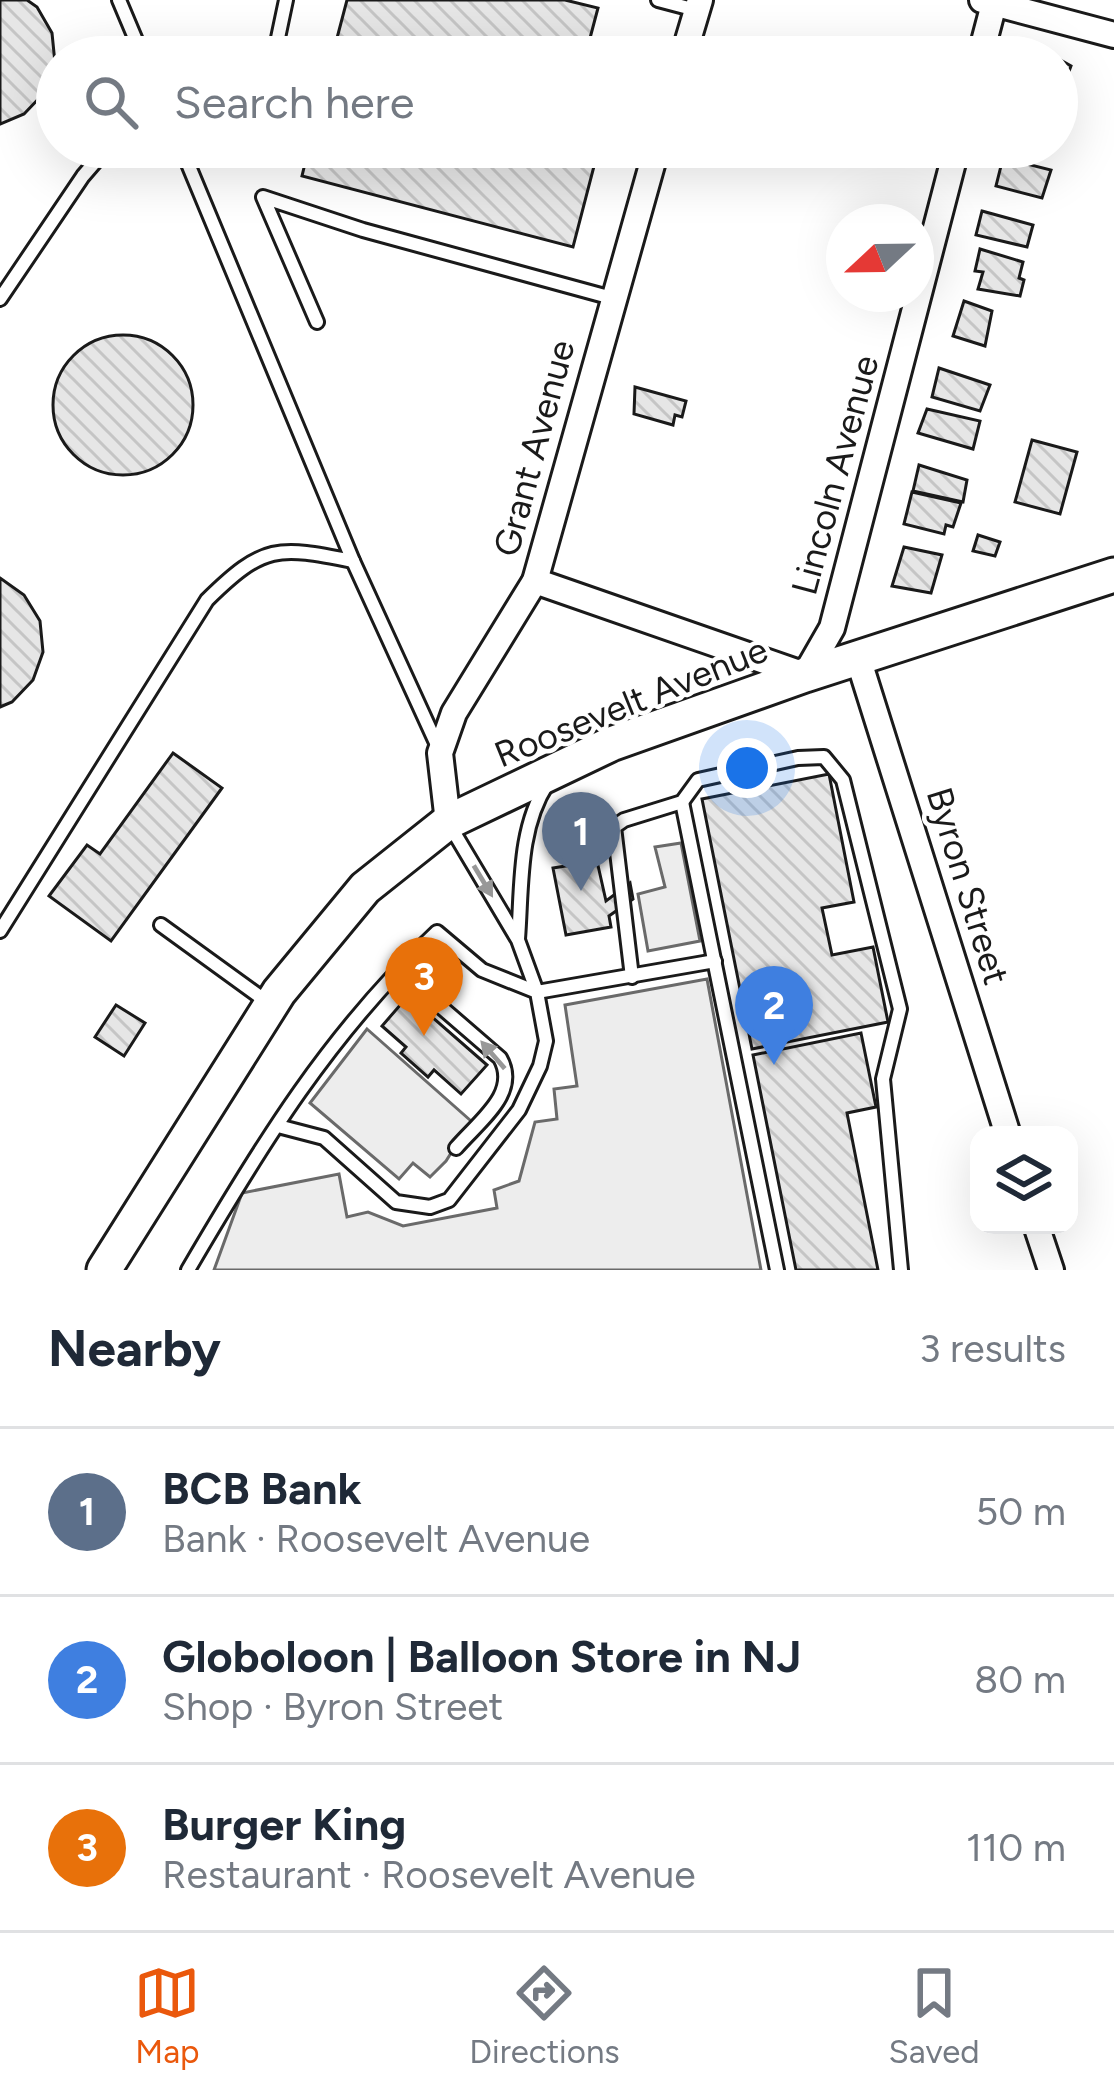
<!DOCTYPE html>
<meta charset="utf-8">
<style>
:root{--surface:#fff;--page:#f2f2f3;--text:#1f2937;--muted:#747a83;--line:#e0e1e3;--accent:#ea580c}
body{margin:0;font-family:Figtree,sans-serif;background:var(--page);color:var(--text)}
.controls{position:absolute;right:36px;bottom:36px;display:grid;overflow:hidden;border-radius:24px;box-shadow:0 12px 48px #0002}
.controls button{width:108px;height:108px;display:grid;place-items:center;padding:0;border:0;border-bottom:3px solid var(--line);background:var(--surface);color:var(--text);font:60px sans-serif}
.compass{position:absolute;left:826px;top:204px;width:108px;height:108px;border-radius:50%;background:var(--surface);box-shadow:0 12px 48px #0002;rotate:248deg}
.you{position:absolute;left:747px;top:768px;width:42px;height:42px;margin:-30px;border:9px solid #fff;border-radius:50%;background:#1a73e8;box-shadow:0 0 0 18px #1a73e833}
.badge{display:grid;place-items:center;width:78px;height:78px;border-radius:50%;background:var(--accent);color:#fff;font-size:39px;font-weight:700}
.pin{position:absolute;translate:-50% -99px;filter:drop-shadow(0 3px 6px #0008)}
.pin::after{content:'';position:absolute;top:63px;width:42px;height:36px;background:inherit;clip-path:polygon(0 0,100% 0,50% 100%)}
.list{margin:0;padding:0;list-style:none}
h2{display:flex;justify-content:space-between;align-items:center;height:156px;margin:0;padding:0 48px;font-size:51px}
h2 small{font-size:39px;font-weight:400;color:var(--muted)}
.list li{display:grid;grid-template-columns:78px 1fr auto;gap:36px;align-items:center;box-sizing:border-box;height:168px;padding:0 48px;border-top:3px solid var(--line)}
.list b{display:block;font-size:45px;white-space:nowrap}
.list p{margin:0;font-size:39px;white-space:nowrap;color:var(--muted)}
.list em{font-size:39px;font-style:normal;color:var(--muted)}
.icon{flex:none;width:66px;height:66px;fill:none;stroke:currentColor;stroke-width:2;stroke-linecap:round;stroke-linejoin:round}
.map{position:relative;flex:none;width:1114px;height:1270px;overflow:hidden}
.search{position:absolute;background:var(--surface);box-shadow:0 12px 48px #0002;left:36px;right:36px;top:36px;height:132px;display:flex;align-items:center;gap:30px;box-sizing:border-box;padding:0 42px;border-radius:66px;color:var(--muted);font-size:45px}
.sheet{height:660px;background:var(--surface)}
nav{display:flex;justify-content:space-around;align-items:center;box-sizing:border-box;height:168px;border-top:3px solid var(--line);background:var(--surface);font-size:33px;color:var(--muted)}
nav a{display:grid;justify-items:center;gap:6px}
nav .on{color:var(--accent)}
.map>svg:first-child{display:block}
</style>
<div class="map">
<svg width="1114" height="1270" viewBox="0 0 1114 1270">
<defs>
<pattern id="building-back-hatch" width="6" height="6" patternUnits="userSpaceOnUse" patternTransform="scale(3)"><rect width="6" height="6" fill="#e6e6e6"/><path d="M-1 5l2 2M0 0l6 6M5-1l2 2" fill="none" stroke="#c5c5c5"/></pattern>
</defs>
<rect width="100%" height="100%" fill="#fff"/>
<g fill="#ededed" stroke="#6a6a6a" stroke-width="3">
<path d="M681,843L700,941L648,951L638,894L665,887L655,847Z"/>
<path d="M707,979L761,1270H214L242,1193L339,1174L347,1217L368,1212L403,1226L497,1208L494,1190L519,1181L535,1122L557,1119L554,1089L577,1086L565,1005Z"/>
<path d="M367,1029L471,1121L446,1161L430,1177L413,1163L399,1179L310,1103Z"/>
</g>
<g fill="url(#building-back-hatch)" stroke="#1a1a1a" stroke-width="3">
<path d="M0,0H27L37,7L52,33L55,63L45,92L24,114L0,124Z"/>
<path d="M347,0H565L598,8L585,57H332Z"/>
<path d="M1057,58L1071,66L1064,85L1057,83Z"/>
<path d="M309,147H599L573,247L302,176Z"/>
<path d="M1003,158L1051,170L1042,198L996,186Z"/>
<path d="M982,211L1033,225L1027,247L976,235Z"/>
<path d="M980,249L1023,262L1019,278L1024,280L1020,296L978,289L983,272L975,271Z"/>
<path d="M964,301L992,311L985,346L953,336Z"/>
<circle cx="123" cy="405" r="70"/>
<path d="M939,368L990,385L980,411L932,397Z"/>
<path d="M635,387L686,401L682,417L675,415L673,425L634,414Z"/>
<path d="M927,409L980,421L973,449L918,433Z"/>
<path d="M1032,440L1077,452L1060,514L1015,502Z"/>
<path d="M919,465L967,480L963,502L913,491Z"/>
<path d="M912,492L961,503L953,527L946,525L944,534L904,524Z"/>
<path d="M978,535L1000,542L995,556L973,551Z"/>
<path d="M904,547L942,555L931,593L892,586Z"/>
<path d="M0,578L24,595L40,621L43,652L33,680L12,702L0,707Z"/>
<path d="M173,753L222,788L111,941L49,896L87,845L100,854Z"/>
<path d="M829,774L854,902L822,908L832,955L873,947L888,1022L752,1049L702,799Z"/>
<path d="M597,861L606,901L630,883L633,899L609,916L611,927L566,935L553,868Z"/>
<path d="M408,996L487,1065L461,1094L434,1070L428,1077L401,1053L406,1047L382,1026Z"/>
<path d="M116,1005L145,1023L124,1056L95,1037Z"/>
<path d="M861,1033L876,1107L847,1113L878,1270H796L753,1055Z"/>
</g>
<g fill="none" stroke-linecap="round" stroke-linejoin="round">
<g stroke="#1a1a1a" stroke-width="18">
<g id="lane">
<path d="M119,0L143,57"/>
<path d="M658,0L696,10"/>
<path d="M274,57L286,0"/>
<path d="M181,147L353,561L438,747"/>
<path d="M254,150L255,147"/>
<path d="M0,299L83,176L108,147"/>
<path d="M317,322L263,197L363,230L612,298"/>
<path d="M682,802L777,1270"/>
<path d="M449,824L518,940L537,992L715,961"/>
<path d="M161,925L270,1004"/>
<path d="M0,931L207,600C264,544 277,546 353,561"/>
<path d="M518,939C522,888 518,829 547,784"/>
<path d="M397,969L500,1058C520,1093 479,1121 456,1148"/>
<path d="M632,977L614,827L624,820L682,802L698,780L798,758L824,757L843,780L900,1009L883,1079L901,1270"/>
<path d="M188,1270C261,1145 330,1032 437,932L482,970L537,992L546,1041L540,1066L519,1110L449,1200L430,1207L396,1202L324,1138L278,1126"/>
</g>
</g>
<g stroke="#1a1a1a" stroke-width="30">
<g id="street">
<path d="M982,0L1114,35"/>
<path d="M683,57L700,0"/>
<path d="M980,57L995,0"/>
<path d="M535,581L805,675L832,628L957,147"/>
<path d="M858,658L1008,1135"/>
<path d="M448,822L440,753L454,713L535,581L657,147"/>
<path d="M1036,1225L1051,1270"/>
</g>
</g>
<g stroke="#1a1a1a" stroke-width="39">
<path id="secondary" d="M104,1270L279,992L365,888L448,822L611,744L805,675L1114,575"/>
</g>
<use href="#lane" stroke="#fff" stroke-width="12"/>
<use href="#street" stroke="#fff" stroke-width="24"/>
<use href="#secondary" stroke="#fff" stroke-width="33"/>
</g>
<defs><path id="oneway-solid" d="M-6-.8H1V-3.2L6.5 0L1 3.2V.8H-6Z" transform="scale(3)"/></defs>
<g fill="#989898">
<use href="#oneway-solid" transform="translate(483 881) rotate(59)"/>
<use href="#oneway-solid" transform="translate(493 1055) rotate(-131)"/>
</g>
<g text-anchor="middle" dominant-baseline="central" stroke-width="9" stroke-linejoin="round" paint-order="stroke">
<g font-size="36" fill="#1a1a1a" stroke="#fff">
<text transform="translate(534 448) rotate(-75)">Grant Avenue</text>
<text transform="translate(835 475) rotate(-75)">Lincoln Avenue</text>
<text transform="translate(631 702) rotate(-22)">Roosevelt Avenue</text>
<text transform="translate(968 886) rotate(73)">Byron Street</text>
</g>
</g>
</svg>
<div class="controls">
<button><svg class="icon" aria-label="layers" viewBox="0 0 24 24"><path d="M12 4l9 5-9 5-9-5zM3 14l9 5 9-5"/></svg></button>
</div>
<svg class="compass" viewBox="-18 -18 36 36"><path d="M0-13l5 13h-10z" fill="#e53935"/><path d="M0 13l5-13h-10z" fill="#747a83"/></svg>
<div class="you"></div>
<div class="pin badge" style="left:581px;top:891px;background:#5c6f8a">1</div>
<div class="pin badge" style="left:774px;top:1065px;background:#3f7fe0">2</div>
<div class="pin badge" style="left:424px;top:1036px;background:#e8710a">3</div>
<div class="search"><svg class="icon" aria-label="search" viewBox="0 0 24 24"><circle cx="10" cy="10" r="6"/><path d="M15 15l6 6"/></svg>Search here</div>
</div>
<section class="sheet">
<h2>Nearby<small>3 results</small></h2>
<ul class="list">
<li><span class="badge" style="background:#5c6f8a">1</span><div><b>BCB Bank</b><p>Bank · Roosevelt Avenue</p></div><em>50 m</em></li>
<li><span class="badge" style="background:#3f7fe0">2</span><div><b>Globoloon | Balloon Store in NJ</b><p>Shop · Byron Street</p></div><em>80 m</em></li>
<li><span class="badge" style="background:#e8710a">3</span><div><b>Burger King</b><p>Restaurant · Roosevelt Avenue</p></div><em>110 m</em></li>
</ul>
</section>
<nav>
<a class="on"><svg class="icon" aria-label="map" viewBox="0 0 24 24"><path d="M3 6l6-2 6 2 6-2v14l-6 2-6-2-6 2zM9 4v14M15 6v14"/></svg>Map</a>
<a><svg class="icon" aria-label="directions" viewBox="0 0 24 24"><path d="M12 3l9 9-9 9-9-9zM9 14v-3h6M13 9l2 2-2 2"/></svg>Directions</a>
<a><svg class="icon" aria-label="saved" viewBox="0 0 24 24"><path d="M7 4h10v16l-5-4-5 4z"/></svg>Saved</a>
</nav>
